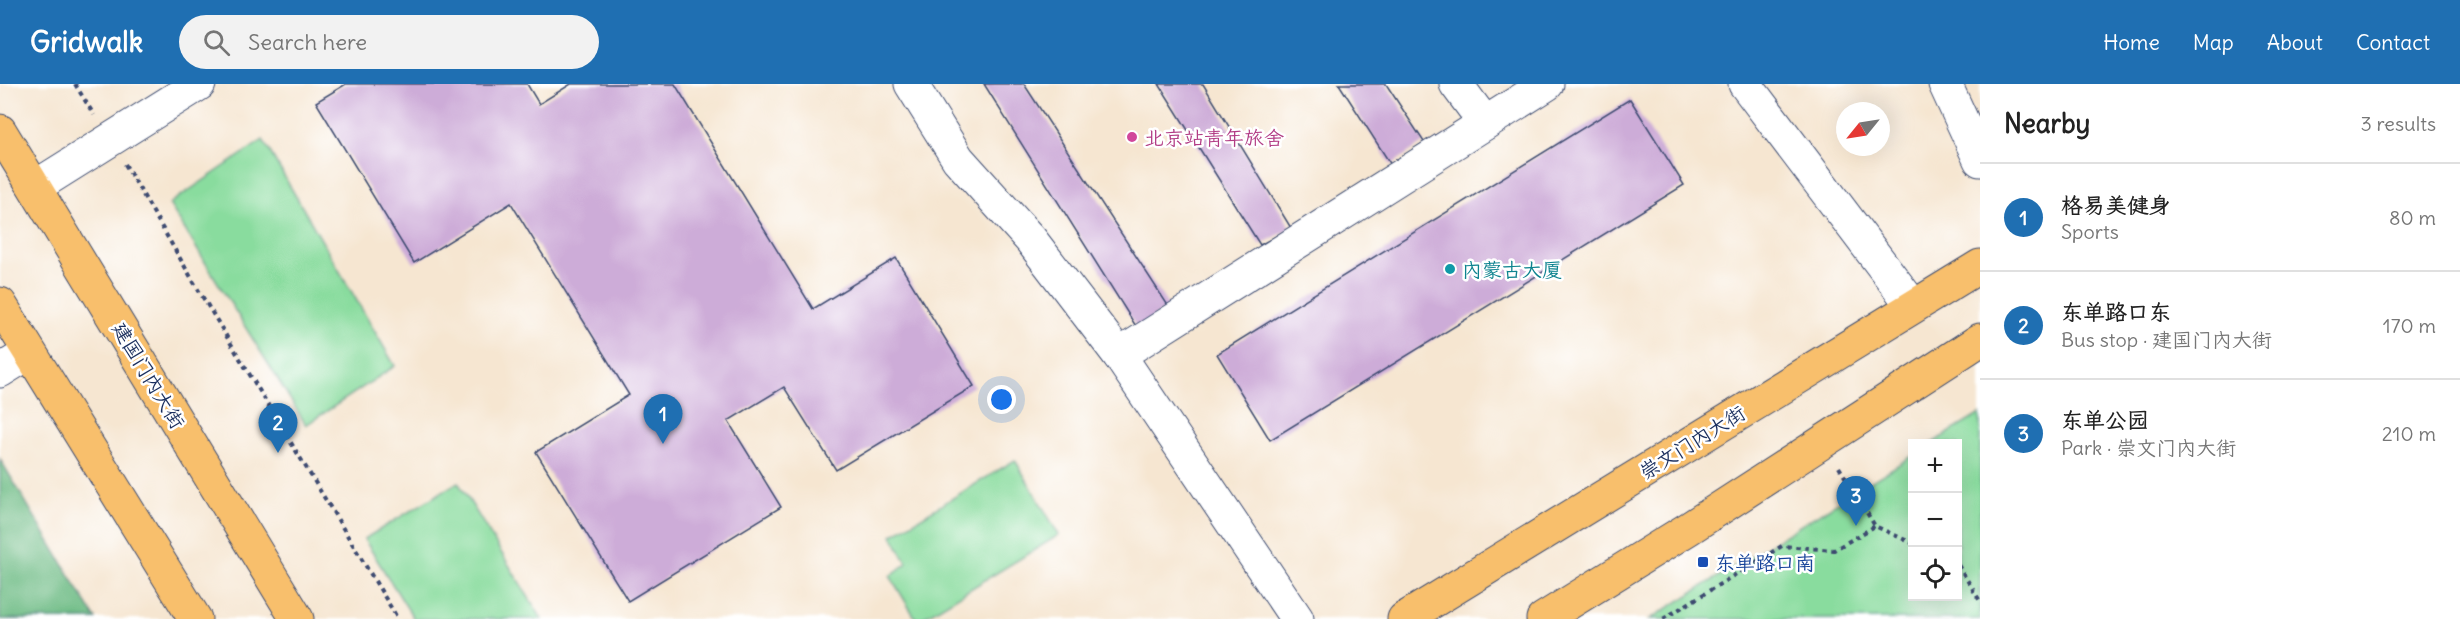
<!DOCTYPE html>
<meta charset="utf-8">
<style>
:root{--surface:#fff;--page:#f2f2f2;--text:#222;--muted:#767676;--line:#e0e0e0;--accent:#1f6fb2}
body{margin:0;font-family:Delius,"LXGW WenKai TC",sans-serif;background:var(--page);color:var(--text)}
.controls{position:absolute;right:18px;bottom:18px;display:grid;overflow:hidden;border-radius:0px;box-shadow:0 6px 24px #0002}
.controls button{width:54px;height:54px;display:grid;place-items:center;padding:0;border:0;border-bottom:2px solid var(--line);background:var(--surface);color:var(--text);font:30px sans-serif}
.compass{position:absolute;left:1836px;top:18px;width:54px;height:54px;border-radius:50%;background:var(--surface);box-shadow:0 6px 24px #0002;rotate:240deg}
.you{position:absolute;left:1002px;top:316px;width:21px;height:21px;margin:-15px;border:4px solid #fff;border-radius:50%;background:#1a73e8;box-shadow:0 0 0 9px #1a73e833}
.badge{display:grid;place-items:center;width:39px;height:39px;border-radius:50%;background:var(--accent);color:#fff;font-size:20px;font-weight:700}
.pin{position:absolute;translate:-50% -50px;filter:drop-shadow(0 2px 3px #0008)}
.pin::after{content:'';position:absolute;top:32px;width:21px;height:18px;background:inherit;clip-path:polygon(0 0,100% 0,50% 100%)}
.list{margin:0;padding:0;list-style:none}
h2{display:flex;justify-content:space-between;align-items:center;height:78px;margin:0;padding:0 24px;font-size:26px}
h2 small{font-size:20px;font-weight:400;color:var(--muted)}
.list li{display:grid;grid-template-columns:39px 1fr auto;gap:18px;align-items:center;box-sizing:border-box;height:108px;padding:0 24px;border-top:2px solid var(--line)}
.list b{display:block;font-size:22px;white-space:nowrap}
.list p{margin:0;font-size:20px;white-space:nowrap;color:var(--muted)}
.list em{font-size:20px;font-style:normal;color:var(--muted)}
.icon{flex:none;width:33px;height:33px;fill:none;stroke:currentColor;stroke-width:2;stroke-linecap:round;stroke-linejoin:round}
.map{position:relative;flex:none;width:1980px;height:535px;overflow:hidden}
header{display:flex;align-items:center;gap:36px;box-sizing:border-box;height:84px;padding:0 30px;background:var(--accent);color:#fff}
header strong{font-size:28px}
nav{display:flex;gap:33px;margin-inline-start:auto;font-size:21px}
.search{width:420px;height:54px;background:var(--page);display:flex;align-items:center;gap:15px;box-sizing:border-box;padding:0 21px;border-radius:33px;color:var(--muted);font-size:22px}
main{display:flex}
aside{flex:1;background:var(--surface)}
.map>svg:first-child{display:block}
</style>
<header>
<strong>Gridwalk</strong>
<div class="search"><svg class="icon" aria-label="search" viewBox="0 0 24 24"><circle cx="10" cy="10" r="6"/><path d="M15 15l6 6"/></svg>Search here</div>
<nav><a>Home</a><a>Map</a><a>About</a><a>Contact</a></nav>
</header>
<main>
<div class="map">
<svg width="1980" height="535" viewBox="0 0 1980 535">
<rect width="100%" height="100%" fill="#fff"/>
<filter id="ink" filterUnits="userSpaceOnUse"><feTurbulence type="fractalNoise" baseFrequency=".0167" numOctaves="2"/><feDisplacementMap in="SourceGraphic" scale="12" xChannelSelector="R" yChannelSelector="G"/><feConvolveMatrix kernelMatrix="1 2 1 2 8 2 1 2 1" color-interpolation-filters="sRGB"/></filter>
<filter id="wash" filterUnits="userSpaceOnUse"><feTurbulence type="fractalNoise" baseFrequency=".008" numOctaves="4" result="noise"/><feDisplacementMap in="SourceGraphic" scale="24" xChannelSelector="R" yChannelSelector="G"/><feGaussianBlur stdDeviation="1.35" result="paint"/><feColorMatrix in="noise" values="0 0 0 0 0 0 0 0 0 0 0 0 0 0 0 0 0 1.4 0 .05"/><feComposite in="paint" operator="in"/></filter>
<g filter="url(#wash)">
<rect width="100%" height="100%" fill="#f6e6d1"/>
<g fill="#89dc9e" stroke="#52867e" stroke-width="1.5">
<path d="M263,56L395,282L306,341L169,120Z"/>
<path d="M1980,330V535H1650L1912,372V512H1958V360L1932,359Z"/>
<path d="M1015,376L1059,451L921,535H916L890,492L907,479L892,451Z"/>
<path d="M458,398L542,535H414L364,455Z"/>
</g>
<path fill="#6ebc85" stroke="#447672" stroke-width="1.5" d="M0,375L96,535H0Z"/>
<g id="blocks">
<g fill="#cdacd8">
<path d="M346,0H527L539,20L571,0H675L813,225L896,174L974,302L836,386L784,303L728,337L781,423L628,517L536,368L629,311L511,119L414,179L316,18Z"/>
<path d="M984,0H1024L1169,223L1137,244Z"/>
<path d="M1159,0H1203L1291,144L1260,161Z"/>
<path d="M1339,0H1386L1424,58L1391,81Z"/>
<path d="M1630,15L1684,101L1270,356L1217,270Z"/>
</g>
</g>
</g>
<g filter="url(#ink)">
<use href="#blocks" fill-opacity="0" stroke="#3c4a6f" stroke-width="1.5"/>
<g fill="none" stroke-linecap="round" stroke-linejoin="round">
<g stroke="#3c4a6f" stroke-width="35">
<g id="minor">
<path d="M911,0L958,75L1031,156L1119,271L1297,535"/>
<path d="M1456,0L1485,39"/>
<path d="M1745,0L1913,222"/>
<path d="M1945,0L1980,76"/>
<path d="M35,103L199,0"/>
<path d="M1119,271L1547,0"/>
<path d="M0,287L29,269"/>
</g>
</g>
<g stroke="#3c4a6f" stroke-width="35">
<g id="major">
<path d="M1404,535L1980,182"/>
<path d="M1543,535L1688,445L1980,256"/>
</g>
</g>
<g stroke="#3c4a6f" stroke-width="35">
<g id="highway">
<path d="M0,47L297,535"/>
<path d="M0,220L195,535"/>
</g>
</g>
<g stroke="#3c4a6f" stroke-width="4" stroke-dasharray="4.5 4.5" stroke-linecap="butt">
<path d="M75,0L94,31"/>
<path d="M125,80L199,207L398,535"/>
<path d="M1839,383L1875,442L1912,459"/>
<path d="M1958,481L1980,517"/>
<path d="M1663,535L1782,462L1834,466L1875,442"/>
</g>
<use href="#minor" stroke="#fff" stroke-width="33"/>
<use href="#major" stroke="#f8bf6c" stroke-width="33"/>
<use href="#highway" stroke="#f8bf6c" stroke-width="33"/>
</g>
</g>
<circle fill="#d1479c" stroke="#fff" stroke-width="2" cx="1132" cy="53" r="6"/>
<circle fill="#0f9aa8" stroke="#fff" stroke-width="2" cx="1450" cy="185" r="6"/>
<rect fill="#1a4fb4" stroke="#fff" stroke-width="2" x="1697" y="472" width="12" height="12" rx="3"/>
<g text-anchor="middle" dominant-baseline="central" stroke-width="5" stroke-linejoin="round" paint-order="stroke">
<g font-size="20" fill="#b23c85" stroke="#fff" text-anchor="start">
<text x="1144" y="53">北京站青年旅舍</text>
</g>
<g font-size="20" fill="#0d838f" stroke="#fff" text-anchor="start">
<text x="1462" y="185">内蒙古大厦</text>
</g>
<g font-size="20" fill="#1b2f5e" stroke="#fff">
<text transform="translate(149 291) rotate(59)">建国门内大街</text>
<text transform="translate(1692 358) rotate(-32)">崇文门内大街</text>
</g>
<g font-size="20" fill="#164399" stroke="#fff" text-anchor="start">
<text x="1715" y="478">东单路口南</text>
</g>
</g>
</svg>
<div class="controls">
<button>+</button>
<button>−</button>
<button><svg class="icon" aria-label="locate" viewBox="0 0 24 24"><circle cx="12" cy="12" r="6"/><path d="M12 2v4M12 18v4M2 12h4M18 12h4"/></svg></button>
</div>
<svg class="compass" viewBox="-18 -18 36 36"><path d="M0-13l5 13h-10z" fill="#e53935"/><path d="M0 13l5-13h-10z" fill="#767676"/></svg>
<div class="you"></div>
<div class="pin badge" style="left:663px;top:360px">1</div>
<div class="pin badge" style="left:278px;top:369px">2</div>
<div class="pin badge" style="left:1856px;top:442px">3</div>
</div>
<aside>
<h2>Nearby<small>3 results</small></h2>
<ul class="list">
<li><span class="badge">1</span><div><b>格易美健身</b><p>Sports</p></div><em>80 m</em></li>
<li><span class="badge">2</span><div><b>东单路口东</b><p>Bus stop · 建国门内大街</p></div><em>170 m</em></li>
<li><span class="badge">3</span><div><b>东单公园</b><p>Park · 崇文门内大街</p></div><em>210 m</em></li>
</ul>
</aside>
</main>
